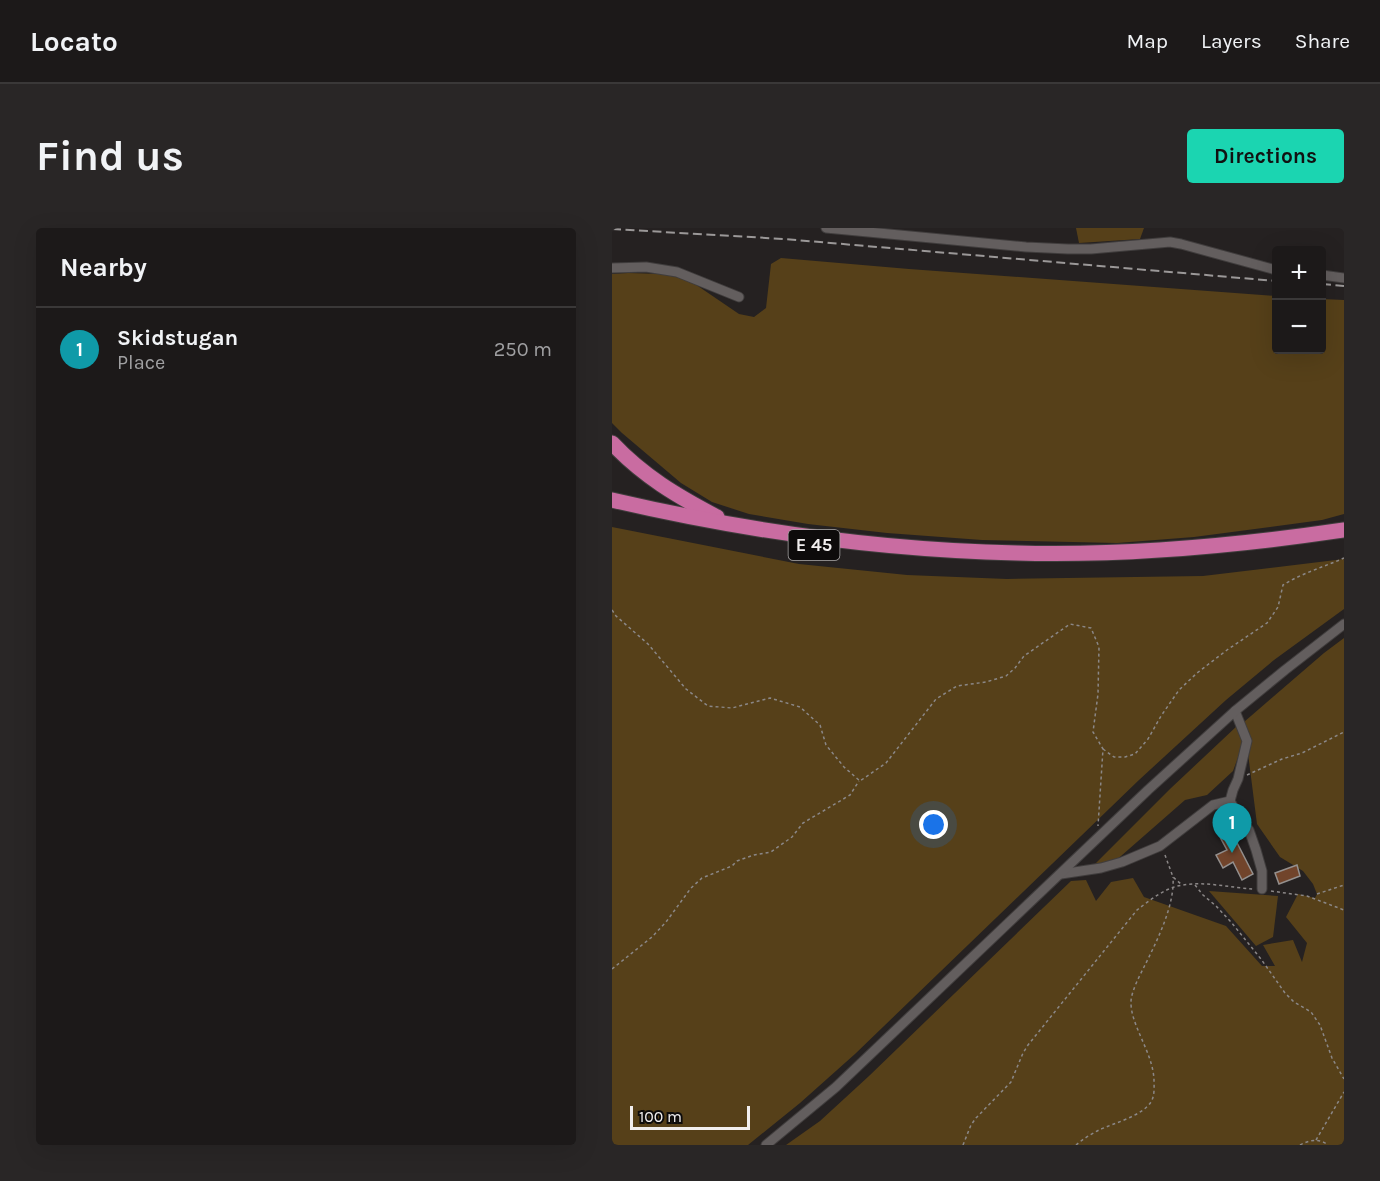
<!DOCTYPE html>
<meta charset="utf-8">
<style>
:root{--surface:#1c1919;--page:#292626;--text:#f1f3f6;--muted:#a0a0a2;--line:#3a3838;--accent:#1bd5b1}
body{margin:0;font-family:Karla,sans-serif;background:var(--page);color:var(--text)}
.controls{position:absolute;right:18px;top:18px;display:grid;overflow:hidden;border-radius:6px;box-shadow:0 6px 24px #0002}
.controls button{width:54px;height:54px;display:grid;place-items:center;padding:0;border:0;border-bottom:2px solid var(--line);background:var(--surface);color:var(--text);font:30px sans-serif}
.scale{position:absolute;left:18px;bottom:15px;width:120px;box-sizing:border-box;padding-left:6px;border:3px solid #f1eeee;border-top:0;font-size:16px;line-height:21px;white-space:nowrap;color:#f1eeee;-webkit-text-stroke:4px #0d0b0b;paint-order:stroke}
.you{position:absolute;left:322px;top:597px;width:21px;height:21px;margin:-15px;border:4px solid #fff;border-radius:50%;background:#1a73e8;box-shadow:0 0 0 9px #1a73e833}
.badge{display:grid;place-items:center;width:39px;height:39px;border-radius:50%;background:var(--accent);color:#fff;font-size:20px;font-weight:700}
.pin{position:absolute;translate:-50% -50px;filter:drop-shadow(0 2px 3px #0008)}
.pin::after{content:'';position:absolute;top:32px;width:21px;height:18px;background:inherit;clip-path:polygon(0 0,100% 0,50% 100%)}
.list{margin:0;padding:0;list-style:none}
h2{display:flex;justify-content:space-between;align-items:center;height:78px;margin:0;padding:0 24px;font-size:26px}
h2 small{font-size:20px;font-weight:400;color:var(--muted)}
.list li{display:grid;grid-template-columns:39px 1fr auto;gap:18px;align-items:center;box-sizing:border-box;height:84px;padding:0 24px;border-top:2px solid var(--line)}
.list b{display:block;font-size:22px;white-space:nowrap}
.list p{margin:0;font-size:20px;white-space:nowrap;color:var(--muted)}
.list em{font-size:20px;font-style:normal;color:var(--muted)}
.map{position:relative;flex:none;width:732px;height:917px;overflow:hidden;border-radius:6px}
header{display:flex;align-items:center;gap:36px;box-sizing:border-box;height:84px;padding:0 30px;background:var(--surface);border-bottom:2px solid var(--line)}
header strong{font-size:28px}
nav{display:flex;gap:33px;margin-inline-start:auto;font-size:21px}
.intro{display:flex;align-items:center;justify-content:space-between;box-sizing:border-box;height:144px;padding:0 36px}
h1{margin:0;font-size:42px}
.button{padding:15px 27px;border-radius:6px;background:var(--accent);color:#111;font-size:21px;font-weight:700}
main{display:flex;gap:36px;padding:0 36px}
aside{flex:1;background:var(--surface);border-radius:6px;box-shadow:0 6px 24px #0002}
.map>svg:first-child{display:block}
</style>
<header>
<strong>Locato</strong>
<nav><a>Map</a><a>Layers</a><a>Share</a></nav>
</header>
<div class="intro"><h1>Find us</h1><a class="button">Directions</a></div>
<main>
<aside>
<h2>Nearby<small></small></h2>
<ul class="list">
<li><span class="badge" style="background:#0f9aa8">1</span><div><b>Skidstugan</b><p>Place</p></div><em>250 m</em></li>
</ul>
</aside>
<div class="map">
<svg width="732" height="917" viewBox="0 0 732 917">
<rect width="100%" height="100%" fill="#252121"/>
<g fill="#564019">
<path d="M464,0H532L528,11L467,15Z"/>
<path d="M169,30L297,41L664,68V122H710V71L732,72V286L710,292L582,309L505,315L370,312L275,305L196,296L137,286L100,274L69,255L10,205L0,195V46L16,45L49,46L64,49L80,54L127,86L142,89L154,80L159,36Z"/>
<path d="M0,299L187,336L295,347L395,351L591,348L732,331V381L662,432L614,472L527,552L243,826L188,875L136,917H0Z"/>
<path d="M732,410V917H174L208,893L257,848L459,653L474,652L484,673L499,654L521,650L532,669L614,698L650,738H663L651,717L681,712L690,734L695,715L674,689L686,666L703,670L705,666L701,656L691,643L668,629L645,596L632,494L712,425Z"/>
<path d="M625,498L632,513L621,543L595,567L573,572L501,635L482,637L558,561Z"/>
<path d="M597,663L666,668L661,709L644,718Z"/>
</g>
<g fill="#71442b" stroke="#94908e" stroke-width="1.5">
<path d="M619,603L641,646L630,652L621,634L611,640L604,627L615,622L608,609Z"/>
<path d="M685,637L688,648L667,656L663,645Z"/>
</g>
<g fill="none" stroke-linecap="round" stroke-linejoin="round">
<g stroke="#403d3d" stroke-width="11">
<g id="minor">
<path d="M214,0L414,19L456,21H479L558,14L569,16L664,42"/>
<path d="M0,40L34,39L65,44L127,69"/>
<path d="M710,47L732,50"/>
<path d="M618,573L627,589L637,602L644,622L650,643V661"/>
<path d="M449,646L489,640L510,634L548,618L601,577L618,573L621,562L626,551L635,513L623,483"/>
<path d="M154,917L224,859L536,562L623,483L673,442L732,396"/>
</g>
</g>
<g stroke="#403d3d" stroke-width="17">
<g id="highway">
<path d="M0,215C31,248 65,268 105,289"/>
<path d="M0,272C133,303 269,322 405,325C515,328 624,318 732,302"/>
</g>
</g>
<g stroke="#8b8787" stroke-width="1.5" stroke-dasharray="3 3" stroke-linecap="butt">
<path d="M0,382L4,388L36,416L74,461L96,478L120,480L158,470L188,479L208,497L214,517L232,539L248,553L274,535L324,471L345,458L374,454L394,448L403,440L412,428L458,396L479,400L487,419L486,466L481,504L491,521L486,598"/>
<path d="M491,521L502,529H513L523,526L536,511L549,488L567,462L585,445L615,422L655,395L666,379L671,357C690,345 712,339 732,330"/>
<path d="M635,547L670,531L690,525L732,504"/>
<path d="M553,627L561,649L569,656"/>
<path d="M583,657L591,667L604,678L619,694L649,731L673,765L682,774L699,784L708,797L720,830L732,851"/>
<path d="M659,663L695,668L732,682"/>
<path d="M705,666L732,657"/>
<path d="M0,741L40,709L54,694L79,660L90,650L120,638L125,633L142,627L159,624L180,609L191,595L238,567L247,553"/>
<path d="M704,912L732,864"/>
<path d="M351,917L359,897L364,890L399,854L411,825L416,817L525,682C538,672 554,659 571,657C592,653 620,660 642,661"/>
<path d="M464,917C471,911 479,906 487,902C502,895 530,888 539,874C543,867 542,859 542,852C541,824 518,797 519,773C520,762 527,749 532,739C545,713 563,677 561,649"/>
<path d="M688,917C697,912 707,910 716,917"/>
</g>
<use href="#minor" stroke="#635e5e" stroke-width="9"/>
<use href="#highway" stroke="#c96ca1" stroke-width="15"/>
<g stroke="#9b9898" stroke-width="2" stroke-dasharray="9 4.5" stroke-linecap="butt">
<path d="M0,1L172,11L664,53"/>
<path d="M710,56L732,58"/>
</g>
</g>
<g text-anchor="middle" dominant-baseline="central" stroke-width="4.5" stroke-linejoin="round" paint-order="stroke">
<rect fill="#0d0b0b" stroke="#adaaaa" stroke-width="1.5" x="176.5" y="302" width="51" height="30" rx="4.5"/>
<g font-size="18" font-weight="bold" fill="#f1eeee">
<text x="202" y="317">E 45</text>
</g>
</g>
</svg>
<div class="controls">
<button>+</button>
<button>−</button>
</div>
<div class="scale">100 m</div>
<div class="you"></div>
<div class="pin badge" style="left:620px;top:625px;background:#0f9aa8">1</div>
</div>
</main>
